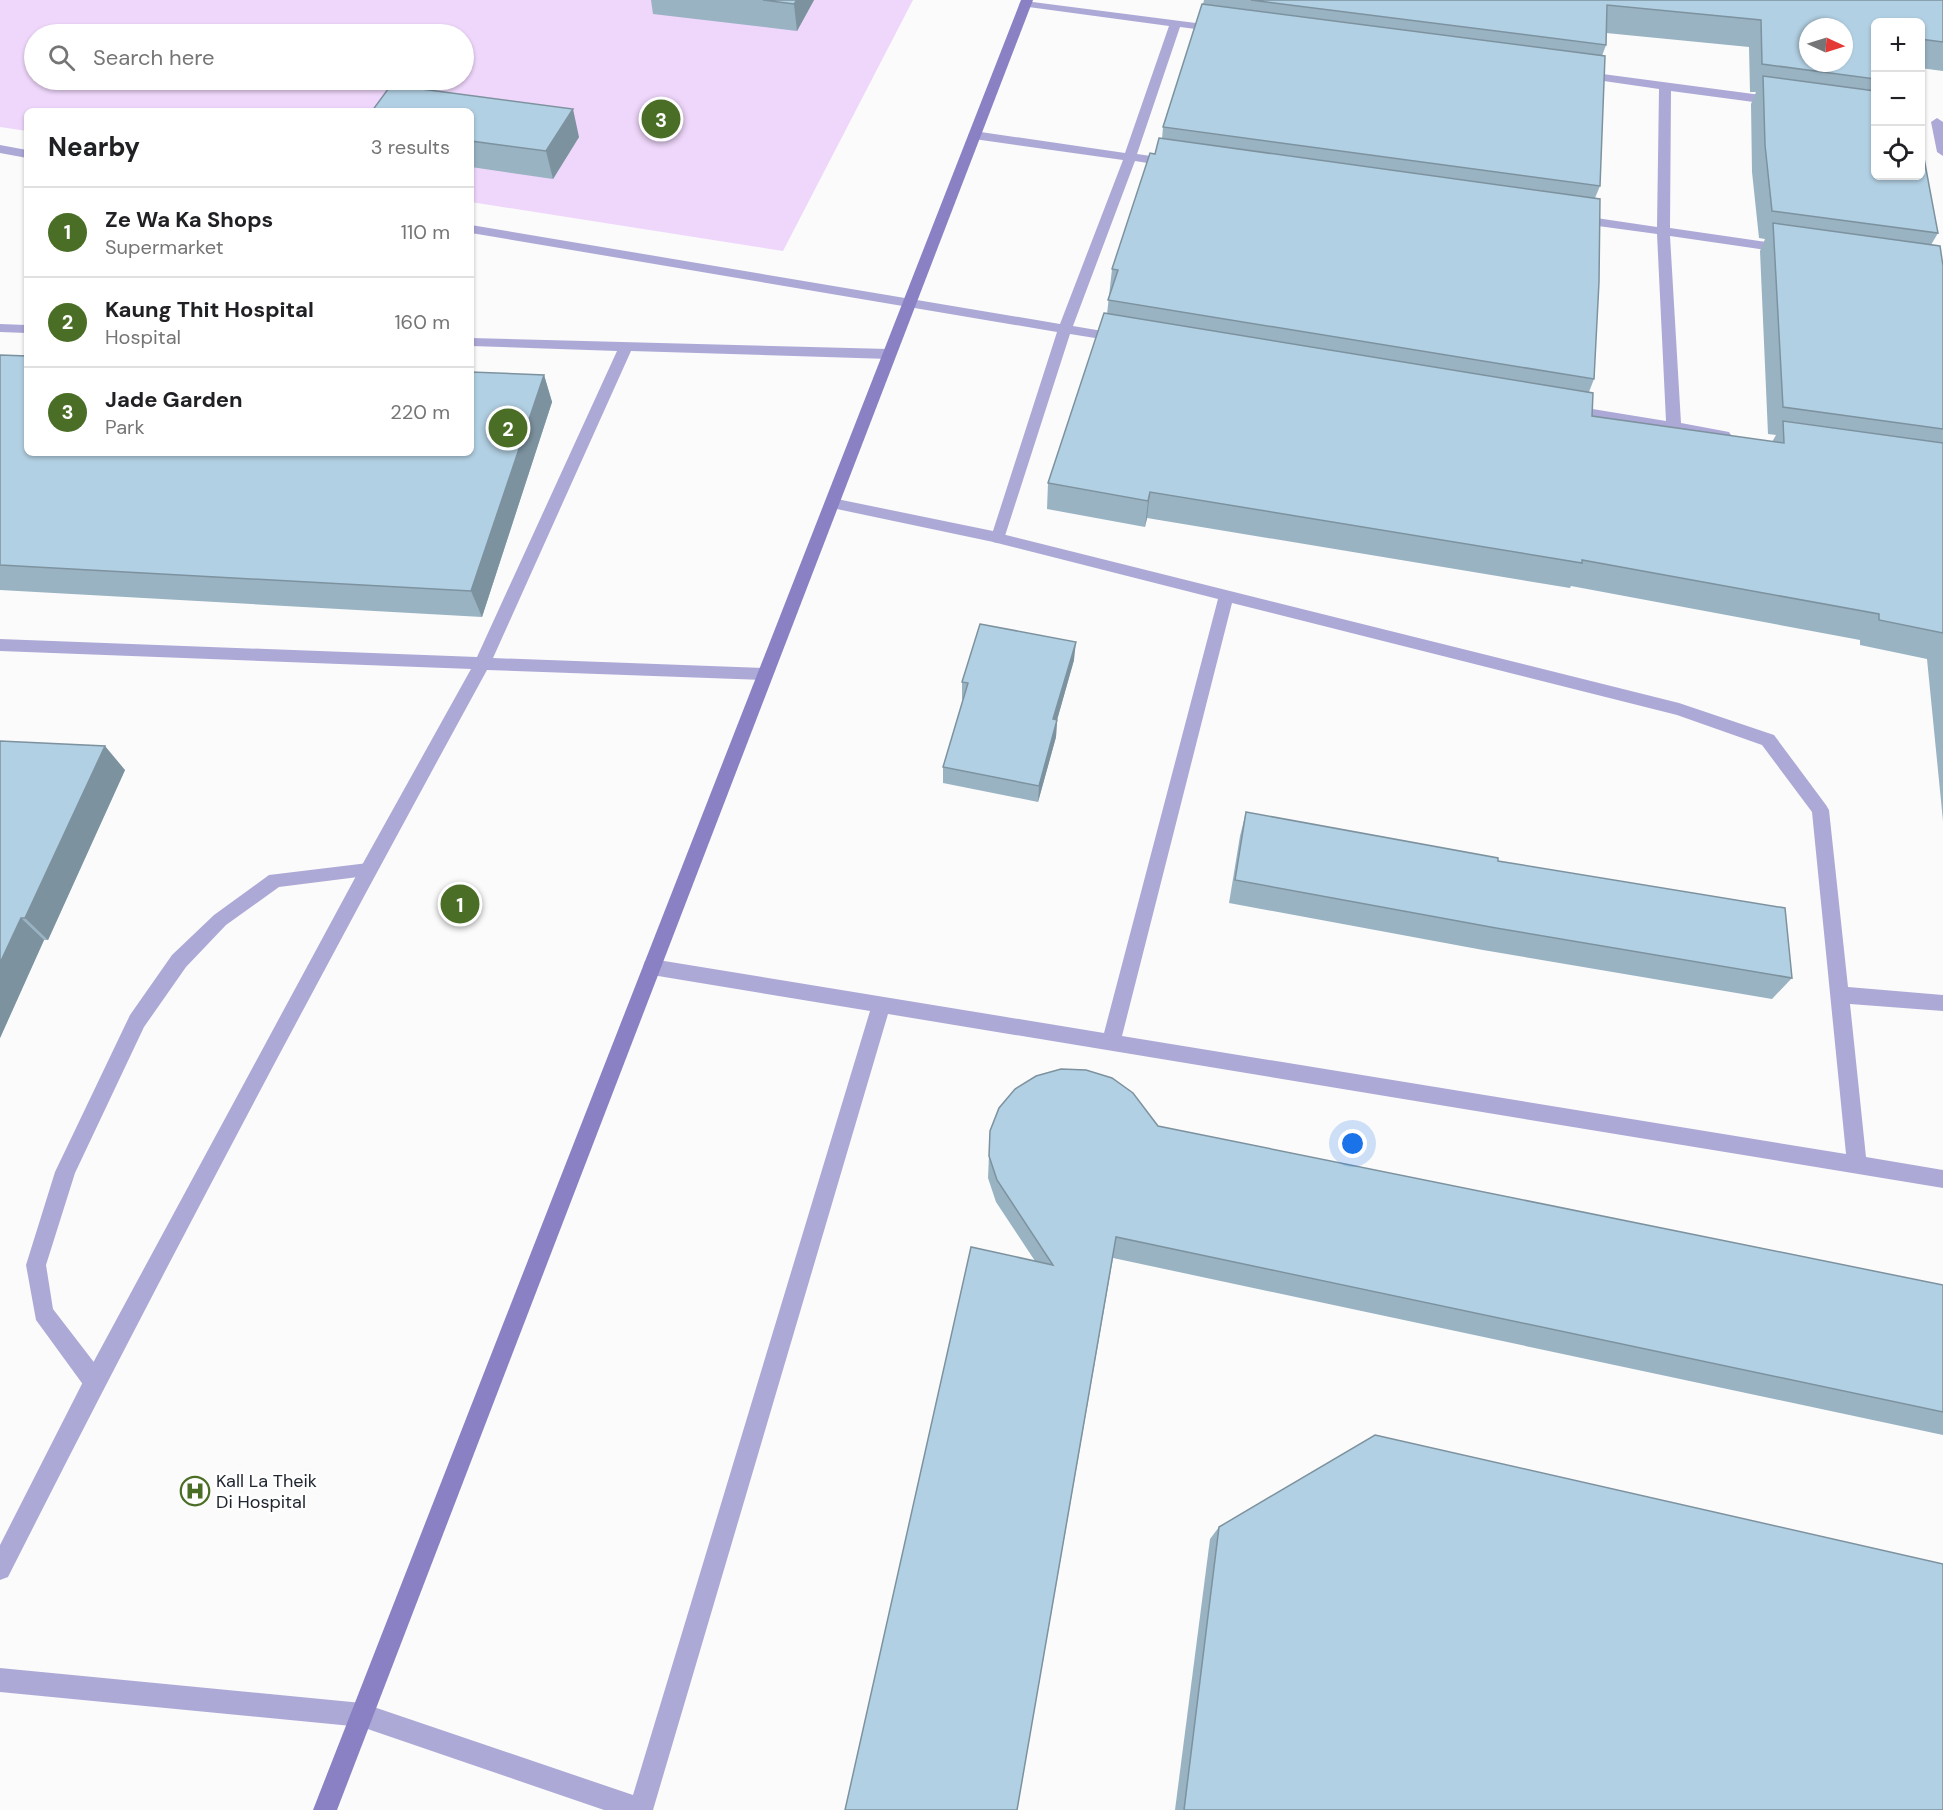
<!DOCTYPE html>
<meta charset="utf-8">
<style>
:root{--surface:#fff;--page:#f2f2f2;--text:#202124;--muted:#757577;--line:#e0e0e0;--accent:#4b6e26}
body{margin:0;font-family:"DM Sans",sans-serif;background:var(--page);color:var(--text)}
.controls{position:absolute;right:18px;top:18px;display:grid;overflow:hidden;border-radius:9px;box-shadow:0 2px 4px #0004}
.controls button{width:54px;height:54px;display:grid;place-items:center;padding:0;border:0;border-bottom:2px solid var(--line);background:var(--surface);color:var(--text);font:30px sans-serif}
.compass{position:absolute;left:1799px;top:18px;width:54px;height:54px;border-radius:50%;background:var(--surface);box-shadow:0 2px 4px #0004;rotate:94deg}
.you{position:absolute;left:1353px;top:1144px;width:21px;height:21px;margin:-15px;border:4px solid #fff;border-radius:50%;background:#1a73e8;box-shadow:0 0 0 9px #1a73e833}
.badge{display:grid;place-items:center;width:39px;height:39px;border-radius:50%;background:var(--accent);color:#fff;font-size:20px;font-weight:700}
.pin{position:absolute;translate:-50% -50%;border:3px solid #fff;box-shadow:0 2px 6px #0006}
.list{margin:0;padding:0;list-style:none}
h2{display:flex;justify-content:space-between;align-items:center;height:78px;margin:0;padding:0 24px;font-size:26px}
h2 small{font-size:20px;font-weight:400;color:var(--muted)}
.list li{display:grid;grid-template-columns:39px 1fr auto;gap:18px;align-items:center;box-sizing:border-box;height:90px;padding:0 24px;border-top:2px solid var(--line)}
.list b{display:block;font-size:22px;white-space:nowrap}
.list p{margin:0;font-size:20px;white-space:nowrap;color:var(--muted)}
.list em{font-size:20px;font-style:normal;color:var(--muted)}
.icon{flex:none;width:33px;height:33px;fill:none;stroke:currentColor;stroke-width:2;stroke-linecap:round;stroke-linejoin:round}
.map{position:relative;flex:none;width:1943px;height:1810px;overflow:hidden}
.search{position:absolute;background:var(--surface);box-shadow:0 2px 4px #0004;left:24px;top:24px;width:450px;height:66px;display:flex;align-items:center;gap:15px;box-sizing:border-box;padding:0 21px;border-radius:33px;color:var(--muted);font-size:22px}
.panel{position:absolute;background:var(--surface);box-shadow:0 2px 4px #0004;left:24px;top:108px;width:450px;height:348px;border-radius:9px}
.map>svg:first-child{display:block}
</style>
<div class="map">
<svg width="1943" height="1810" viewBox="0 0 1943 1810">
<rect width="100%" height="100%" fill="#fbfbfb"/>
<path fill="#efd7fb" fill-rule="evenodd" d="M0,0H913L783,251L471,202V111H27V131L0,127ZM34,34H464V80H34Z"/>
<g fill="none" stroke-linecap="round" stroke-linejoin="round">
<g fill="#ada9d7" fill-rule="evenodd">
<path d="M998,533L1679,703L1774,735L1826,805L1829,810L1848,987L1943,995V1011L1850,1004L1866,1157L1943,1170V1188L888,1014L653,1810H604L353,1724L350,1715L353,1706L362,1703L633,1795L870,1011L652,975L645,973L643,967L645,961L652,959L1104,1033L1218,599L993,542L990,538L993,534ZM1232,603L1677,715L1762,745L1812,812L1846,1154L1122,1036Z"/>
<path d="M368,863L374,865L377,870L374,875L279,887L226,925L186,967L144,1027L75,1173L46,1265L53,1309L103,1374L106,1382L103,1390L95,1393L87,1390L36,1320L26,1265L55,1172L130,1015L172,955L214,915L269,875Z"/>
</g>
<g fill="#ada9d7" fill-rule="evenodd">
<path d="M1025,1L1219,26L1225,29L1219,32L1180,27L1137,154L1172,159L1178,163L1172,167L1135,161L1073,326L1120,334L1127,338L1120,342L1070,334L1003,542L998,543L832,508L825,503L832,498L993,531L1057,332L471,233V225L1060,324L1123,160L974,139L968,135L974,131L1125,153L1169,26L1021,6L1019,4Z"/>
<path d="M1580,71L1776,97L1782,101L1776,105L1671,91L1670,228L1787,245L1794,249L1787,253L1670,236L1681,423L1729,432L1731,435L1729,438L1724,440L1568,415L1561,410L1568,405L1666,421L1657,234L1576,223L1570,219L1576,215L1657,227L1659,89L1576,77L1574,75Z"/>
<path d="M1937,118L1943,122V156L1937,152L1931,122Z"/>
<path d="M0,145L27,150V158L0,153Z"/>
<path d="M0,324L27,325V333L0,332Z"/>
<path d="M471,338L889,349L896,354L889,359L631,351L493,658L765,668L771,670L773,674L771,678L765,680L487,670C323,970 162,1272 8,1577L0,1580V1545L87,1374L362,865L471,669L0,651V639L477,657L617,351L471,346Z"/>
<path d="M0,1668L362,1703L371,1706L374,1715L371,1724L362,1727L0,1692Z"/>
</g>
<path fill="#8981c3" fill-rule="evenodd" d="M1021,0H1033L337,1810H313Z"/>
</g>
<g fill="#99b3c3" fill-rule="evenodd">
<path d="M651,0H814L797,31L653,14Z"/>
<path d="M1204,0H1943V71L1920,68V22H1875V176L1922,148L1938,233L1931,245L1943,266V821L1927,659L1860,645V640L1571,586L1570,588L1147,518L1145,527L1047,509L1048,483L1107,314L1112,269L1155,154L1162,139L1163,127L1203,4ZM1606,33L1749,47L1750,92H1756L1751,104L1752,172L1759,238L1765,239L1760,251L1768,434L1776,435L1772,442L1592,416L1589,392L1594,379L1595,198L1600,186L1602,56L1606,45Z"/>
<path d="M471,111L579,137L553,179L471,167Z"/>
<path d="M0,355L27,453L544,375L552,402L482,617L0,590Z"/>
<path d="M1074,660L1057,720L1056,737L1038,802L943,783V767L963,700L962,699V682Z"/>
<path d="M0,741L125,770L48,940H44L0,1038Z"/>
<path d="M1246,812L1498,861L1792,978L1772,999L1483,950L1229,903L1240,836Z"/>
<path d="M1158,1126L1943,1285V1435L1113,1258L1017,1810L1035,1261L996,1202L988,1178L990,1131Z"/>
<path d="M1219,1527L1943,1810H1175L1210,1539Z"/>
</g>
<g fill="#7d929f">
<path d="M797,0H814L797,31L794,4Z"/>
<path d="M573,109L579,137L553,179L546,151Z"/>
<path d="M544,375L552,402L482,617L471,591Z"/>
<path d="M1150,492L1147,518L1145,527L1148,501Z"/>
<path d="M1076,642L1074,660L1057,720L1056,737L1038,802L1039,786L1053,719Z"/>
<path d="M105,746L125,770L48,940L25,918Z"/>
<path d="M21,918L44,940L0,1038V963Z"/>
</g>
<g fill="#b2d0e3" stroke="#7d929f" stroke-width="1.5" fill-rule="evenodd">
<path d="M763,0H797L794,4Z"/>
<path d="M1251,0H1943V42L1920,39V22H1875V79L1762,64L1761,20L1607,5L1606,45ZM1808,27H1844V63H1808Z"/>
<path d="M1202,4L1605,56L1600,186L1163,127Z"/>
<path d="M1763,76L1875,91V176H1920V137L1938,233L1772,211L1765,145Z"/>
<path d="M391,85L573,109L546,151L471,141V111H372Z"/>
<path d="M1159,138L1600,199L1599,282L1594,379L1108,300L1118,270L1112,269L1150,153L1155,154Z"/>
<path d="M1773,223L1940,246L1943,266V429L1783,407Z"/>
<path d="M1104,313L1593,393L1592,416L1784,443L1783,421L1943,443V633L1879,620V614L1582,560V563L1150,492L1148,501L1048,483Z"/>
<path d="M0,355L27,356V453H471V372L544,375L471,591L0,565Z"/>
<path d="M980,624L1076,642L1053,719L1057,720L1039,786L943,767L968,683L962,682Z"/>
<path d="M0,741L105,746L25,918H21L0,963Z"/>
<path d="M1246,812L1498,858V861L1785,908L1792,978L1496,928L1235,880Z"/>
<path d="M1061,1069L1086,1070L1112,1078L1133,1093L1158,1126L1943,1285V1412L1116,1237L1017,1810H845L971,1247L1053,1265L997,1180L989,1156L990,1131L999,1108L1015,1089L1036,1076Z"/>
<path d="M1375,1435L1943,1564V1810H1184L1219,1527Z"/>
</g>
<defs>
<g id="hospital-ring" transform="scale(1.5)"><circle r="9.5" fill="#fff" stroke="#4b6e26" stroke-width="1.5"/><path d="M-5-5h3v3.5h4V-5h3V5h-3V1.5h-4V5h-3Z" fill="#4b6e26"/></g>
</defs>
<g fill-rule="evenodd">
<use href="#hospital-ring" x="195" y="1491"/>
</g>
<g text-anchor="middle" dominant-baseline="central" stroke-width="5" stroke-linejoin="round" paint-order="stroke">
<g font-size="18" fill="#202631" stroke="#fff" text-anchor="start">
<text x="216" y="1481">Kall La Theik<tspan x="216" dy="21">Di Hospital</tspan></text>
</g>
</g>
</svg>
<div class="controls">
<button>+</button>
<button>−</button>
<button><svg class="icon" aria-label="locate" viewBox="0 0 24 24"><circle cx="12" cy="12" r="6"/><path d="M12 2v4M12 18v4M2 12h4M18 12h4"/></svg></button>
</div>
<svg class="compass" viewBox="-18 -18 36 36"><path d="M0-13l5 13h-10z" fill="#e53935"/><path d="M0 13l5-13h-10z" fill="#757577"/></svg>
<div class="you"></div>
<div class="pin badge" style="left:460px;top:904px">1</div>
<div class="pin badge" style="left:508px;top:428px">2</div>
<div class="pin badge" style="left:661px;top:119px">3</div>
<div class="search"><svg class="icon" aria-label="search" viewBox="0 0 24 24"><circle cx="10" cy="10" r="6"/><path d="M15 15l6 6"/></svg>Search here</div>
<section class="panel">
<h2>Nearby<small>3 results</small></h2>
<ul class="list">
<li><span class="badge">1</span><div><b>Ze Wa Ka Shops</b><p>Supermarket</p></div><em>110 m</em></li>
<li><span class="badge">2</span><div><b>Kaung Thit Hospital</b><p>Hospital</p></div><em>160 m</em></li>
<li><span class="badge">3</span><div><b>Jade Garden</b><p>Park</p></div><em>220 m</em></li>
</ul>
</section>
</div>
